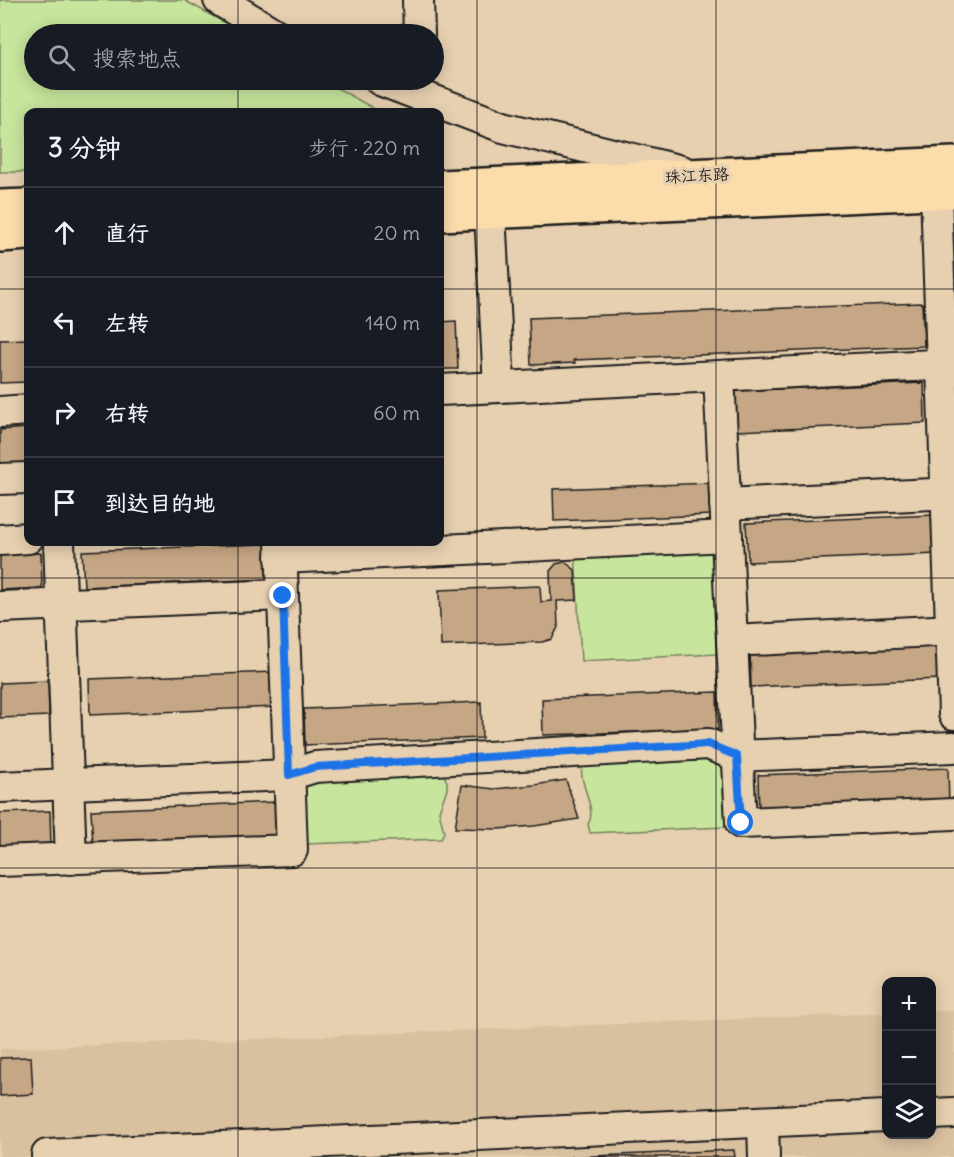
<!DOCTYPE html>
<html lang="zh">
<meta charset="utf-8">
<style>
:root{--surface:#171b24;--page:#242831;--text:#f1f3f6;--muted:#9ea1a6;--line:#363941}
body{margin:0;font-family:Delius,"LXGW WenKai TC",sans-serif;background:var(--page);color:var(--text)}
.controls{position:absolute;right:18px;bottom:18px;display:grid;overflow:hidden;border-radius:12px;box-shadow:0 3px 15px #0003}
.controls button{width:54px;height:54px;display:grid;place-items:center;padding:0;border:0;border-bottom:2px solid var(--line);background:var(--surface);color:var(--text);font:30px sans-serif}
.stop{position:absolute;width:18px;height:18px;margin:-14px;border:4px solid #1a73e8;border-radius:50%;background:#fff}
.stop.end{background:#1a73e8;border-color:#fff;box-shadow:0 2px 6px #0008}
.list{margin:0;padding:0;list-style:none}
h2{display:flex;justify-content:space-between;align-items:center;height:78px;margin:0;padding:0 24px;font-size:26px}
h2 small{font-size:20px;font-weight:400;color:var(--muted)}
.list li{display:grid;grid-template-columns:39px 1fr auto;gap:18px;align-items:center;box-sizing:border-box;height:90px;padding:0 24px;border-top:2px solid var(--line)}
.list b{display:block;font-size:22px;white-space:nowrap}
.list em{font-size:20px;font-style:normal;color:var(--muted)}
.icon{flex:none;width:33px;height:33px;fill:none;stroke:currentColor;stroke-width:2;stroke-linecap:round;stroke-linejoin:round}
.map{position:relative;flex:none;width:954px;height:1157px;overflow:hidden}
.search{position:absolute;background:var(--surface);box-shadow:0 3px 15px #0003;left:24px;top:24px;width:420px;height:66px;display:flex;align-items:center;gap:15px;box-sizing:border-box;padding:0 21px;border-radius:33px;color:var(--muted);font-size:22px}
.panel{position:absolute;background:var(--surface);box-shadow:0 3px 15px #0003;left:24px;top:108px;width:420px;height:438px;border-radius:12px}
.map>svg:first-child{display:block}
</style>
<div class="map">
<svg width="954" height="1157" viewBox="0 0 954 1157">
<rect width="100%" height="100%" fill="#e7d0b0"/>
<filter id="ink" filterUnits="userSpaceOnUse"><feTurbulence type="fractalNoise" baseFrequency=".0167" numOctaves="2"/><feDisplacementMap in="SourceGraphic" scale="12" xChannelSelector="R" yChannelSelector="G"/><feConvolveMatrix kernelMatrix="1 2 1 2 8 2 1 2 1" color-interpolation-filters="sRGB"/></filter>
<g filter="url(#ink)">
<path fill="#d9c1a0" d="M932,1011H954V1157H0V1049L886,1013V1134H932Z"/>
<g fill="#c7e59c" stroke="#72805c" stroke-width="1.5">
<path d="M0,0H184L245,34H34V80H323L380,112H28V172H0Z"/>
<path d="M717,544L722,647L716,654L581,661L575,551Z"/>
<path d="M722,760L725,827L590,833L588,824C598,810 578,783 582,765Z"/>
<path d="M442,771L447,782V789L439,811L444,832L441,839L306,844L303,776Z"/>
</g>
<g fill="#c6a785" stroke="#1c1c1c" stroke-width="1.5">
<path d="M922,303L924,346L574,360L575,363L531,365L529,318Z"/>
<path d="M456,321L458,369H440V322Z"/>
<path d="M28,339V382L0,383V340Z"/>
<path d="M924,383L925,423L736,431L734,391Z"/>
<path d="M28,428V464L0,465V430Z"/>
<path d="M711,483L712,515L554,521L553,489Z"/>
<path d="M440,493H442L443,526H440Z"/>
<path d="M936,515L937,554L748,562L746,523Z"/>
<path d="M266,544L267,579L84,587L82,551Z"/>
<path d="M41,553L42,588L0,590V555Z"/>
<path d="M565,562L575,570L577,600L557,601L558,627L552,639L542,642L441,646L439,590L540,586L541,602L551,601L550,571L556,564Z"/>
<path d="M939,640L941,679L751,687L750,647Z"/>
<path d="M273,672L274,707L90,715L89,679Z"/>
<path d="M48,681L49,716L0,718V683Z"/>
<path d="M717,692L718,729L543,735L542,699Z"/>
<path d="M481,702L482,738L305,745L304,709Z"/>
<path d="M948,768L949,807L759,814L758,775Z"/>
<path d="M566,780L579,819L534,826L498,829L455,828L462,785L494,789L534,785Z"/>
<path d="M275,802L276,837L93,845L91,810Z"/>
<path d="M50,811L51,847L0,848V813Z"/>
<path d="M31,1057L33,1094L0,1096V1058Z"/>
<path d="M734,1150L735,1157H570Z"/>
</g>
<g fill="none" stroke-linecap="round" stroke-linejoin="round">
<g stroke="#1c1c1c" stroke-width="34">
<g id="minor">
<path d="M219,0L275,34"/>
<path d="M418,0L419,34"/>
<path d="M380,80L503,127L682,171"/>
<path d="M936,192L954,714"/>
<path d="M490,212L499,387"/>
<path d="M719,376L741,823L954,814"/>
<path d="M440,390L954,364"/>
<path d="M0,412L28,410"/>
<path d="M0,479L28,478"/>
<path d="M725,504L954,493"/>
<path d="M0,540L28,538"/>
<path d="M59,542L71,859"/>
<path d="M281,558L727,536"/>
<path d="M0,607L283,595"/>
<path d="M732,641L954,630"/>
<path d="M0,787L289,775L315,767L708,744L737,756L954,747"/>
<path d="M0,861L292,850L281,542"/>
<path d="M932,1114L954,1113"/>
<path d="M763,1122L764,1157"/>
<path d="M47,1157V1155L886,1116"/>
</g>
</g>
<g stroke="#1c1c1c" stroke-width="38">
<g id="major">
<path d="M440,187L954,164"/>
<path d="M0,207L28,206"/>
<path d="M440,214L954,191"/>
<path d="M0,235L28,233"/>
</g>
</g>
<use href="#minor" stroke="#e7d0b0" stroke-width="30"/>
<use href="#major" stroke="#fbddab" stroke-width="33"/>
</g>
</g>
<g fill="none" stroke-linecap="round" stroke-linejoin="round" filter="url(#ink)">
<path stroke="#1a73e8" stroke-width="8" d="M283,596L289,775L315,767L708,744L737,756L741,823"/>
</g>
<path fill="none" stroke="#1c1c1c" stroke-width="1.5" stroke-opacity="0.55" d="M238,0V34M477,0V1157M716,0V1157M238,80V112M0,289H28M440,289H954M238,542V1157M0,578H954M0,868H954"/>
<g text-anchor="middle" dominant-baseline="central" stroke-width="6" stroke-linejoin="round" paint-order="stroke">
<g font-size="16" fill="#1c1c1c" stroke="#e7d0b0">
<text transform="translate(697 175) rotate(-3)">珠江东路</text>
</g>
</g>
</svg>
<div class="controls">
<button>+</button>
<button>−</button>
<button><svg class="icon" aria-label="layers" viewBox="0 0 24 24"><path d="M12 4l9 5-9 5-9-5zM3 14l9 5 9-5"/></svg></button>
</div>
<div class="stop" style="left:741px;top:823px"></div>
<div class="stop end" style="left:283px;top:596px"></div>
<div class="search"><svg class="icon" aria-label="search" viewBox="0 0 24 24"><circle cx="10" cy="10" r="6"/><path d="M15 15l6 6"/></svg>搜索地点</div>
<section class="panel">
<h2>3 分钟<small>步行 · 220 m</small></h2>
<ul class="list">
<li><svg class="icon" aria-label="ahead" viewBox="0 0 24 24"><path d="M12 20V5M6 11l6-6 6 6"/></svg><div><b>直行</b></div><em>20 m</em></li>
<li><svg class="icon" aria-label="left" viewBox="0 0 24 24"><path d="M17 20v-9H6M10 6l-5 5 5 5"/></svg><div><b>左转</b></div><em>140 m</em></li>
<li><svg class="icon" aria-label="right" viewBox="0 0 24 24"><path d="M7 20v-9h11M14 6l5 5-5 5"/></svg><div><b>右转</b></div><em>60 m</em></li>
<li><svg class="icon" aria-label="arrive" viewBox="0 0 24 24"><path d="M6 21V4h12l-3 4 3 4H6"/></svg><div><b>到达目的地</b></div></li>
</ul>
</section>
</div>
